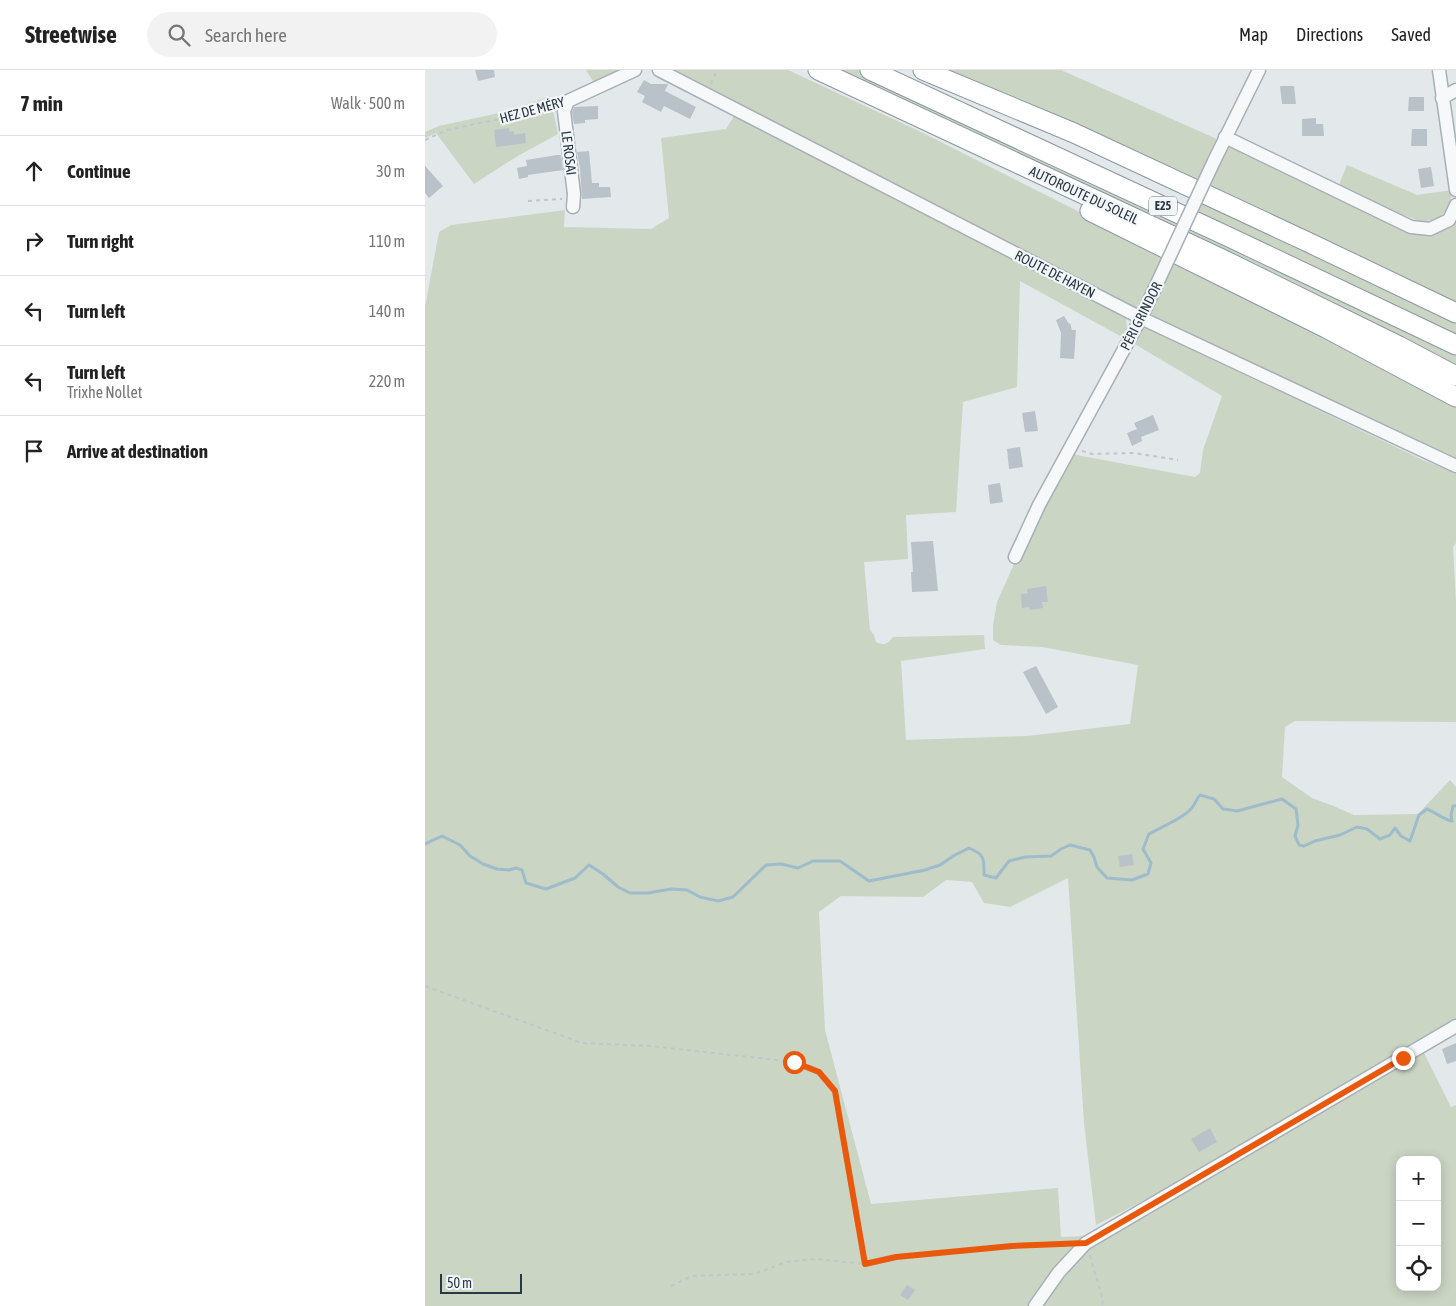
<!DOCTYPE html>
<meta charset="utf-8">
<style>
:root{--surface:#fff;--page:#f2f2f2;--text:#222;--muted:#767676;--line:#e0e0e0}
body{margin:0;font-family:"Asap Condensed",sans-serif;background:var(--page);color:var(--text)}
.controls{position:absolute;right:15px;bottom:15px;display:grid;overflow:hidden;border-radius:10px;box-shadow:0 2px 12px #0003}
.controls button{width:45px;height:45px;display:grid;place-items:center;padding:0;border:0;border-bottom:1px solid var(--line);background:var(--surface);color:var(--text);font:25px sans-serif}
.scale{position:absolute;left:15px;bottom:12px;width:82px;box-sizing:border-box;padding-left:5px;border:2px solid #2a3844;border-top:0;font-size:14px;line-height:18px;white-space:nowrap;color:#2a3844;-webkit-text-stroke:4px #f3f6f8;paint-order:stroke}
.stop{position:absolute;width:15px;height:15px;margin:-11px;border:4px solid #ea580c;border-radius:50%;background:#fff}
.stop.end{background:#ea580c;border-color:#fff;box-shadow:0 1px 5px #0008}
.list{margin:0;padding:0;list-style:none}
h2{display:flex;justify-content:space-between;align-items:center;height:65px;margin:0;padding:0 20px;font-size:21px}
h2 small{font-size:16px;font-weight:400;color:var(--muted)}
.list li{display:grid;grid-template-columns:32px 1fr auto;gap:15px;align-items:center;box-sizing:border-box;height:70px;padding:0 20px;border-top:1px solid var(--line)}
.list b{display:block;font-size:19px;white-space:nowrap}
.list p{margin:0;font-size:16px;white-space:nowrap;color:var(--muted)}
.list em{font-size:16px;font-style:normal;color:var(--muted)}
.icon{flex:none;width:28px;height:28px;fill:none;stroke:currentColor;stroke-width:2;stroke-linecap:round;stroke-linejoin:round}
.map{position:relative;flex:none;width:1031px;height:1236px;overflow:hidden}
header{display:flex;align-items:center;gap:30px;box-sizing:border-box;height:70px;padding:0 25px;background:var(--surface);border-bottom:1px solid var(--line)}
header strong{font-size:24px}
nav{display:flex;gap:28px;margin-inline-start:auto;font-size:18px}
.search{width:350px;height:45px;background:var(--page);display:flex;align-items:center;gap:12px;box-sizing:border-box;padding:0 18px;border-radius:28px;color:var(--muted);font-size:19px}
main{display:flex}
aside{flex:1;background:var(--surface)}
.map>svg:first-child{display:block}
</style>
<header>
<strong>Streetwise</strong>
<div class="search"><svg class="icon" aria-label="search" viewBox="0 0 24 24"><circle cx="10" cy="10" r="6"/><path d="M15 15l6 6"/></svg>Search here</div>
<nav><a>Map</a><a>Directions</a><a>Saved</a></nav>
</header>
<main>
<aside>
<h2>7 min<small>Walk · 500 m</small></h2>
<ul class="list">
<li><svg class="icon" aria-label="ahead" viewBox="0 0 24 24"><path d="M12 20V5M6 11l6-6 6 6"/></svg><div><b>Continue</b></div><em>30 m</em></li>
<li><svg class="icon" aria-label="right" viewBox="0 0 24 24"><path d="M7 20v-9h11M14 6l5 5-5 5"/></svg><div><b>Turn right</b></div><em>110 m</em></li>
<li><svg class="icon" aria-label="left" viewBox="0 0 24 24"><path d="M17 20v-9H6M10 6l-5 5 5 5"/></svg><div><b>Turn left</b></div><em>140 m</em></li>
<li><svg class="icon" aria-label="left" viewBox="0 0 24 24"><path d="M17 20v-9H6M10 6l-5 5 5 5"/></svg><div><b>Turn left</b><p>Trixhe Nollet</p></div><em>220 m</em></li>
<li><svg class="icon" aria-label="arrive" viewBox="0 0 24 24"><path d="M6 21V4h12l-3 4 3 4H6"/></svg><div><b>Arrive at destination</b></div></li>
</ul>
</aside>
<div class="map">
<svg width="1031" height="1236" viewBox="0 0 1031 1236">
<rect width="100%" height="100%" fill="#e3e8eb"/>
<g fill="#cbd5c4" fill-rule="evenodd">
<path d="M161,0H198L170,14Z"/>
<path d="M246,0H363L494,61L738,184L718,227L712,237L704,239Z"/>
<path d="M409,0H437L756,150L753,157Z"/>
<path d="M517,0H636L792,69L788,85L774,113Z"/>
<path d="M125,26L133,64L91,87L49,114L11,63L0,68V62L14,56L87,40Z"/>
<path d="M311,43L691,241L701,248L702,259L697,267L595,211L592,317L538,332L531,442L481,445L483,489L439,492L445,560L449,565L451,572C460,576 463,574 468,567L559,565L560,579L476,591L481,670L602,666L705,654L713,595L617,577L576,575L568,570V555L572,532L589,494L646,384L770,407L775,403L778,380L797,326L708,273L711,264L719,257L1000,391L1031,403V473L1028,477L1031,533V652L870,651L860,657L857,707L887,728L906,735L929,745L993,744L1025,710L1031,717V950C912,1020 794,1093 671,1155L659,1053L643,808L585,837L559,833L547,812L521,810L498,827L416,826L394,842L400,960L446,1134L633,1118L636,1167L658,1166L661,1177L998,981L1026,1037L1031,1035V1236H0V237L14,162L26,155L140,140L139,157L226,159L244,148L236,68L301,59ZM975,1090H1012V1217H975Z"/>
<path d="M802,74L986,161L1031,149V393L914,334L725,245L784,118Z"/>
<path d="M922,95L992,125L1027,120L1025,134L1015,148L997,152L963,139L914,115Z"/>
</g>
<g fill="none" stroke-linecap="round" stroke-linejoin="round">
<path stroke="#9ebccb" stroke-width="3" d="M0,774L17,766L35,775L45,786L58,794L72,799L84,800L91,798L97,800L101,813L121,819L150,808L164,795L178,804L193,817L205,823H223L246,819L262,820L275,827L293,831L308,827L341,795L356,794L373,798L388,791H415L444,811L500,800L515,795L530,785L544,778C560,785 559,788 559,805L571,808L584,791L600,787L626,786L636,779L645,775L665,780L669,787L672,797L682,808L707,810L723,804L726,793L718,779L724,764C736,757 757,749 766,739C770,735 771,729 775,725L789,729L798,739L812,741L857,729L871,739L873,755L870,766L874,775L879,776L890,771L915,765L932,757L942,759L955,769L965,765L970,758L976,766L985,771L994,745L1002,739C1012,743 1017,749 1027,751L1026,745L1028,736H1031"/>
</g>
<g fill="#bac2c9">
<path d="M50,0H69L70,7L53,11Z"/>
<path d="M219,10L226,14H243L240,21L271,37L265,49L239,36L236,42L217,32L220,26L212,22Z"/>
<path d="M855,16H869L871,34H857Z"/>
<path d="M984,27H999V41H983Z"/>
<path d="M173,36V49L160,50V53L149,54L147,42L149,37Z"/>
<path d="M891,48V54H898L899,66H877V49Z"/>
<path d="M84,58L85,62L89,61V65L100,63L101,73L71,77L69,60Z"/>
<path d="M987,59H1002V76H986Z"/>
<path d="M164,81L167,113H174V117H185L186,127L157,129L155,98L152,82Z"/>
<path d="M132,85H136L138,100L103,105V107L94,109L92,98L102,96L101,90Z"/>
<path d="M0,96L18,116L4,128L0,123Z"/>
<path d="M1006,97L1009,116L996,118L993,99Z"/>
<path d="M639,246L644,254L645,253L647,260H651L649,289L635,288L636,263L631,250Z"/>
<path d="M610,341L613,361L600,362L597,343Z"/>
<path d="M728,345L734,360L716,367L717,371L707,376L702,363L712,359L709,353Z"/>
<path d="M595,377L598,397L584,399L582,379Z"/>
<path d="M575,413L578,432L565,434L563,415Z"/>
<path d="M508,471L513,521L487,522L486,502H488L486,472Z"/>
<path d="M621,516L623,532H617L618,538L605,540L604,537L597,538L596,524L603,523L602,519Z"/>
<path d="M611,596L633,637L621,644L598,602Z"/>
<path d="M707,784L709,795L695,797L693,786Z"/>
<path d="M1031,973V991L1022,994L1017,979Z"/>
<path d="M785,1058L792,1072L774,1082L766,1069Z"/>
<path d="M482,1215L490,1220L483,1230L475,1225Z"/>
</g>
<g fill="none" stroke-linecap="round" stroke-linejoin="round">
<g stroke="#a8b0b6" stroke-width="15">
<g id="minor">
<path d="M234,0L716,248L1031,396"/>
<path d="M1014,0L1031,120"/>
<path d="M1017,28L1031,20"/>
<path d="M800,67L986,157L1005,159L1024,150L1031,135"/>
<path d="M789,91L834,0"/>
<path d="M148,137L149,124L139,41L143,31L210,0"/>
<path d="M590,487L614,435L716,248L729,220"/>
<path d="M610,1236L634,1202L661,1173L1031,956"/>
</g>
</g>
<g stroke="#8a98a2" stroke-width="21">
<g id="highway">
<path d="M393,0L797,189L974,276L1031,306"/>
<path d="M445,0L806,168L1031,275"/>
<path d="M498,0L649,63L887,174L1031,243"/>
<path d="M665,141L901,258L1031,327"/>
</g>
</g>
<g stroke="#c1c6ca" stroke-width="2" stroke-dasharray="4 4" stroke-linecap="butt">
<path d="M286,14L292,0"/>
<path d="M0,70L22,60L59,52L94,46L127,36"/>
<path d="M103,131L137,129"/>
<path d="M657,381L667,384L709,383L753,390"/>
<path d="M0,916L157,973L226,976L369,992L394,1002L410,1021L440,1194L471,1187L587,1176L644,1174"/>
<path d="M665,1185L678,1231L677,1236"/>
<path d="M246,1216L267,1206L330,1204L361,1192L391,1189L440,1194"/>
</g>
<use href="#minor" stroke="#f6f8f9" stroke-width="12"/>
<use href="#highway" stroke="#fff" stroke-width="19"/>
<g stroke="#a8b0b6" stroke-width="15" stroke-linecap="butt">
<path id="minor-bridge" d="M729,220L789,91"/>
</g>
<use href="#minor-bridge" stroke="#f6f8f9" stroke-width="12"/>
</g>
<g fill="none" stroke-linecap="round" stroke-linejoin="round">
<path stroke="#ea580c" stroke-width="6" d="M369,992L394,1002L410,1021L440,1194L471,1187L587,1176L661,1173L978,988"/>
</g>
<g text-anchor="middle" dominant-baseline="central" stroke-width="4.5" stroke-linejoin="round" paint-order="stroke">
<rect fill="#f3f6f8" stroke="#66717a" stroke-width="1" x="724" y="126.5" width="28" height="19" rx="4"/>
<g font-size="12" font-weight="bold" fill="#2a3844">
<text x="738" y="136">E25</text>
</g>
<g font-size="14" fill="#2a3844" stroke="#f3f6f8">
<text transform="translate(107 40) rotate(-15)">HEZ DE MÉRY</text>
<text transform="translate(144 83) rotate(83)">LE ROSAI</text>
<text transform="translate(659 125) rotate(25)">AUTOROUTE DU SOLEIL</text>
<text transform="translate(630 204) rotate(27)">ROUTE DE HAYEN</text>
<text transform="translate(716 246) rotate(-63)">PÉRI GRINDOR</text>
</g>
</g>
</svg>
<div class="controls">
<button>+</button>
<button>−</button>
<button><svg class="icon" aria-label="locate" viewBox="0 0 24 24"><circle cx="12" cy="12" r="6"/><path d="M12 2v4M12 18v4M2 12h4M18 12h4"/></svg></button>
</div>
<div class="scale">50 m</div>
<div class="stop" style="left:369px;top:992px"></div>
<div class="stop end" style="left:978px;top:988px"></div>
</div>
</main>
